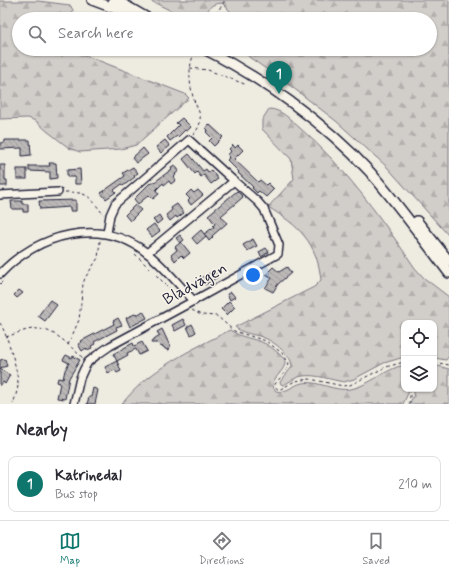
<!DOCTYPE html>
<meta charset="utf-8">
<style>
:root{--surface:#fff;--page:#f2f2f3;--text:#2b2b33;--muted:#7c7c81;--line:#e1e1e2;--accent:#0f766e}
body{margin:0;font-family:Mynerve,sans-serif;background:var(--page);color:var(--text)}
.controls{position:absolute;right:12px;bottom:12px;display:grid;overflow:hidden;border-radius:8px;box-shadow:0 1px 3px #0004}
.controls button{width:36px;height:36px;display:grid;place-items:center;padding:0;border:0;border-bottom:1px solid var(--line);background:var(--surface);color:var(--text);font:20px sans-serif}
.you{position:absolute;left:253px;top:275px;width:14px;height:14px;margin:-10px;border:3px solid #fff;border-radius:50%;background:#1a73e8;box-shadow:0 0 0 6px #1a73e833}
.badge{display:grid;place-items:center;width:26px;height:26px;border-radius:50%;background:var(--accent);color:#fff;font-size:13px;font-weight:700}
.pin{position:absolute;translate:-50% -33px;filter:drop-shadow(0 1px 2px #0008)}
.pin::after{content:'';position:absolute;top:21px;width:14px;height:12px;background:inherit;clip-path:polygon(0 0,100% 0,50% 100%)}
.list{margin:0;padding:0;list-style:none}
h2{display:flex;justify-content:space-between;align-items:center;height:52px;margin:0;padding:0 16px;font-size:17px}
h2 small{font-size:13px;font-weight:400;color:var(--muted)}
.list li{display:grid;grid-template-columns:26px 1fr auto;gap:12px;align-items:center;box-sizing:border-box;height:56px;margin:0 8px 8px;padding:0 8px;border:1px solid var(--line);border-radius:8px}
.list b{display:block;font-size:15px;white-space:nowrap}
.list p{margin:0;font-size:13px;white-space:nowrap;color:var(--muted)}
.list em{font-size:13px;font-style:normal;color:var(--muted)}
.icon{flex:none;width:22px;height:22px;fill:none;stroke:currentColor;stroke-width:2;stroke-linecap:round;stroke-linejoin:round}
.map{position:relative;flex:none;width:449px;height:404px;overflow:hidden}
.search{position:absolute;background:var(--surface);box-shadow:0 1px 3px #0004;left:12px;right:12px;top:12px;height:44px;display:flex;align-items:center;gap:10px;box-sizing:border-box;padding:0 14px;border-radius:22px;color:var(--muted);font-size:15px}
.sheet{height:116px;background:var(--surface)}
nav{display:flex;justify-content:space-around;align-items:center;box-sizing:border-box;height:56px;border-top:1px solid var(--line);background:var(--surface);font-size:11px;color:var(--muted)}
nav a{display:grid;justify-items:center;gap:2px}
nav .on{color:var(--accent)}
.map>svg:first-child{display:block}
</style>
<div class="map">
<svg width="449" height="404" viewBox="0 0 449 404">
<defs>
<pattern id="forest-firs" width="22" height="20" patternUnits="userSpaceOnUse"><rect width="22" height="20" fill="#d1cdc9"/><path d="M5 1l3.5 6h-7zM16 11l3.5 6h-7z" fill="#b3b0ae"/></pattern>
<pattern id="building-back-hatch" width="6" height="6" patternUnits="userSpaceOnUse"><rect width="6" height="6" fill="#bbb8b7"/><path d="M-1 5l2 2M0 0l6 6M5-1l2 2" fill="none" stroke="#a09e9e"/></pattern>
</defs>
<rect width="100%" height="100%" fill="#eeebe1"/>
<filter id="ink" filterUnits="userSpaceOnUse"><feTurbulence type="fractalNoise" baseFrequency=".025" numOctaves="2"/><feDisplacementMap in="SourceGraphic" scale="8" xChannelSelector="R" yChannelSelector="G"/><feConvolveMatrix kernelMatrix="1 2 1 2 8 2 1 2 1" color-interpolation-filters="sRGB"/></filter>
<g filter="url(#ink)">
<g fill="url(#forest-firs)" stroke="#7a7882">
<path d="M149,0H449V236L386,166L336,121L292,87L249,57L243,49H430V19H233L230,11L222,3C209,4 209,8 204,19H188Z"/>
<path d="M0,1H38L70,5L73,10L71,19H19V49H75L79,53L185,94L189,98L136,145L121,149L80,152L69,148L47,131L36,121L28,118L0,119Z"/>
<path d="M269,109C281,109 291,120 300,128C346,168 381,218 415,268L424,278L449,297V356L446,360L434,358V323H404V357L384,363L354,379L344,382C331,380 316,374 303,376C295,377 290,382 283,385L281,384L280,382L292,367C292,361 289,357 285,353C278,345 269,339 259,336C251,334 242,333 235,327L314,287L321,280C317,242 299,226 268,207L294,179L291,159L262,129V120Z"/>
<path d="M230,330C241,338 254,338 266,344C273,348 280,354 285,360C287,373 265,380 276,391C285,394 293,385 302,383C318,380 334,392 351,389C370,385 385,369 404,365V389H410L403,404H122C149,369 191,350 230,330Z"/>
<path d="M434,365L449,369V404H409L413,397L415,389H434Z"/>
</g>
<g fill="url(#building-back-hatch)" stroke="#22223b">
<path d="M182,118L191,127L187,131L185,130L178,137L177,136L170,141L167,137L179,125L176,123Z"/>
<path d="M209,124L223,137L214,146L209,141L212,138L206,132L208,130L206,128Z"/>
<path d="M5,140H30L31,155L22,156V148L0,149V143L5,142Z"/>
<path d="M165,140L170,146L161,153L156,147Z"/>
<path d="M233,145L235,148L238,145L243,150L234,159L258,182L260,180L266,185L268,183L274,189L266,197L259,191L257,193L252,188L253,187L238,173L239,172L227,160L230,157L228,155L231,151L229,149Z"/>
<path d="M143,148L148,154L136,163L132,158Z"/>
<path d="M189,154L203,171L206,169L208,172L211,170L218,179L211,184L204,175L201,177L197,172L195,174L183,159Z"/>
<path d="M49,163H56L57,178L50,179V172L29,171V166H50Z"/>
<path d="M0,165H5V180H7V186H0Z"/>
<path d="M175,165L179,171L175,174L176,175L174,177L176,180L171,184L169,181L164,185L163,183L156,190L159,194L153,199L149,195L138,204L134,199L150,183L151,184L156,181L172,169L171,167Z"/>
<path d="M133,167L138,173L134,176L135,177L123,186L122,184L114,190L116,192L106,199L101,193L125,176L123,173Z"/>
<rect x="17" y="169" width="10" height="10"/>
<path d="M80,169L81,184H75V177H67V170Z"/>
<path d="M191,190L194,193L198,190L203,195L191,205L188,201L190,199L186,195Z"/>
<path d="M237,191L243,197L221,216L227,223L212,236L213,237L209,241L204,234L214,227L213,226L215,224L208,215Z"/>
<path d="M76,200V211H70V207L40,209L39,201Z"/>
<path d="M11,201H22V204H28V212H23V209H12Z"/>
<path d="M177,204L184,213L177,218L176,216L170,221L166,215L172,210L171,208Z"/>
<path d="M135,205L141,210L130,221L125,215Z"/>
<path d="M159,215L162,220L157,224L153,220Z"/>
<path d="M154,224L160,231L152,237L146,230Z"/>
<path d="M201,230L206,236L197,244L192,238Z"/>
<path d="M180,235L184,240L180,243L176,238Z"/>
<path d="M253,239L257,246L247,251L243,245Z"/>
<path d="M181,242L190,253L184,258L181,255L175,261L171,255L177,250L175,247Z"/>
<path d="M266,248L269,252L261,257L259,252Z"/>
<path d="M273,267L279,272L287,267L291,273L278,284L273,292L265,288L272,278L266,274Z"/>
<path d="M214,271L218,277L205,285L201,278Z"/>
<path d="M19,290L23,293L17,298L14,295Z"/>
<path d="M231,292L235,297L230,300L227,294Z"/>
<path d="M50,300L57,305L45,321L38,316Z"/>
<path d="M229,301L235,307L227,315L221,309Z"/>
<path d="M143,311L147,318L130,327L126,318L137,313V315Z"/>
<path d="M118,318L122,325L116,327L117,330L94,342L95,344L91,346L92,348L87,350L86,348L82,351L78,344L82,342L81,341L114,324L113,321Z"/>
<path d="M183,319L186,325L175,331L172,325Z"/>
<path d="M192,324L196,332L191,335L187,327Z"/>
<path d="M162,329L170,346L169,350L165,349L164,347L160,346L157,343H151L152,341L160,336L157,332Z"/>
<path d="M142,342L147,351L139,355L136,349L127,353L128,355L117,361L113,354L133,343L134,346Z"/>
<path d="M66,355L72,358L73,356L80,360L69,378L65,399L57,398L60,383L57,382L58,378L63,379L65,370L69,363L63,360Z"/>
<path d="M5,359L7,366L0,368V360Z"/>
<path d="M117,361L121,371L117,373L115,370L108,373L105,367Z"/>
<path d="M0,369L10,375L5,384L3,382L0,386Z"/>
<path d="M93,388L98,390L95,404H87L89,397H91Z"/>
</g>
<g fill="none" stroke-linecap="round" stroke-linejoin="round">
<g stroke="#22223b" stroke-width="10">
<g id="minor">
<path d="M0,195L58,192"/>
<path d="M107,233L110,215L115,204L189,140L234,181L147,253"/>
<path d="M0,274C37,234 101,216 147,253C164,266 179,285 194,301"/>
<path d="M74,404L80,378L84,369L88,362L97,355L110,346L186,305L278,254L279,245L264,209L258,202L234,181"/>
</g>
</g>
<g stroke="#22223b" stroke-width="12">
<g id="major">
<path d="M92,0L132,15"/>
<path d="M204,49C264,79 325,123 370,172C398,204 423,239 449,273"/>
<path d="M417,221L449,261"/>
</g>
</g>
<g stroke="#22223b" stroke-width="14">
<path id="highway" d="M114,0L147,19"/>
</g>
<g stroke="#22223b" stroke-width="1" stroke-dasharray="3 3" stroke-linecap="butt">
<path d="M213,19L225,0"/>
<path d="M190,68L208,70L247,85"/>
<path d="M193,135C196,131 200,127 200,121C201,115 198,109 195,103C190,89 187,69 194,54"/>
<path d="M65,192C90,192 89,197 104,215"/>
<path d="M135,254L181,300"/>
<path d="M0,284L4,280"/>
<path d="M192,310L201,315L217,316L234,331L266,341L282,353L289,363L286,371L275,384V387L279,390L295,381L302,380L310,379L343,386L350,385L386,367L404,362"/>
<path d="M0,323C7,334 19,373 18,386C17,392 15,398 13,404"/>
<path d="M6,337C15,334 24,330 33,329C54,327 69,346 83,358"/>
<path d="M68,345L79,320L83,284L85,278L98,258L100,241"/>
<path d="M434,362L449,365"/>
<path d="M409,404L411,389"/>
</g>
<use href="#minor" stroke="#f7f3e8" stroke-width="7"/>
<use href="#major" stroke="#f7f3e8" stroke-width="9"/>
<use href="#highway" stroke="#f7f3e8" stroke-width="11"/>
</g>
</g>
<g text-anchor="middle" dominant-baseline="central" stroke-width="3" stroke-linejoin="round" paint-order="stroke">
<g font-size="16" fill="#22223b" stroke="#f7f3e8">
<text transform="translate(195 284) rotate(-29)">Bladvägen</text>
</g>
</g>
</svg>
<div class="controls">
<button><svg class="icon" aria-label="locate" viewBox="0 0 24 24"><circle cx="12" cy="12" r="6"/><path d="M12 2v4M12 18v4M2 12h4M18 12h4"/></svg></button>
<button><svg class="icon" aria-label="layers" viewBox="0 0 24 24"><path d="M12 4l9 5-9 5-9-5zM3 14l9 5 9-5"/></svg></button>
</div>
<div class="you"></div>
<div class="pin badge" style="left:279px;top:94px">1</div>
<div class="search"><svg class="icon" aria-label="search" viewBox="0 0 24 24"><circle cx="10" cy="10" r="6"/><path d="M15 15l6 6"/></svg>Search here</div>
</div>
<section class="sheet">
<h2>Nearby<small></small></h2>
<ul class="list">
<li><span class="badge">1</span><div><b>Katrinedal</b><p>Bus stop</p></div><em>210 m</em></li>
</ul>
</section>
<nav>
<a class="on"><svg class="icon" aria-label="map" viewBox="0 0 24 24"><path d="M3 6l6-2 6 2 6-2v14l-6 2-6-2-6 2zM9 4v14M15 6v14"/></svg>Map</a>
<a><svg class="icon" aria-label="directions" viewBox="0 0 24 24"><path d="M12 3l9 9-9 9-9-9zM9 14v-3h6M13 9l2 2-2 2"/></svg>Directions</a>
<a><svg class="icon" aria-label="saved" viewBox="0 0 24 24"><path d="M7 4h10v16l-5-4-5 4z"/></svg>Saved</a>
</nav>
